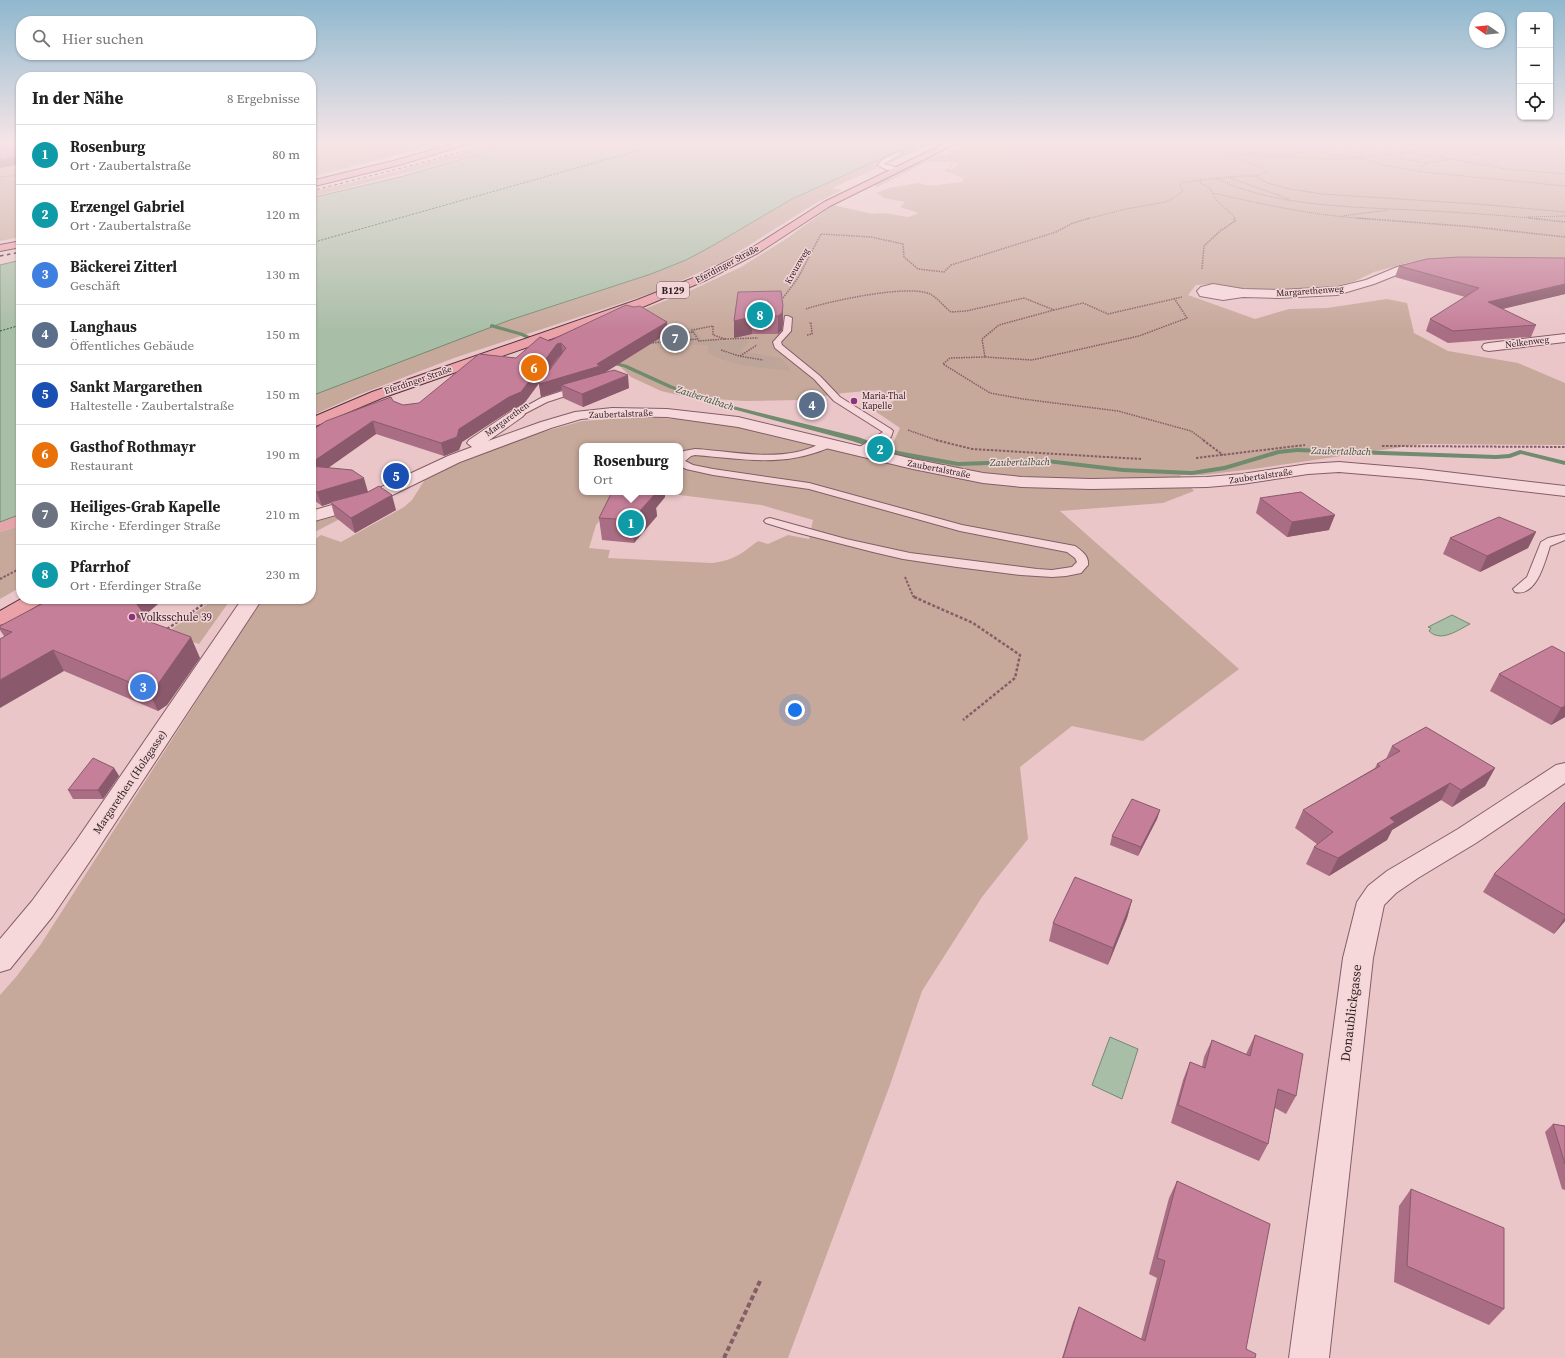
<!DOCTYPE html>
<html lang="de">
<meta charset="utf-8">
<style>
:root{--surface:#fff;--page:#f2f2f2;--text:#222;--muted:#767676;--line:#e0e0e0;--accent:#111827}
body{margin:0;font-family:"Source Serif 4",serif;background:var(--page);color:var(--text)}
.controls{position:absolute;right:12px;top:12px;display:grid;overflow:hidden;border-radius:8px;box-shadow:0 1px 3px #0004}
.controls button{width:36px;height:36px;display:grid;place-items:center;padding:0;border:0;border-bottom:1px solid var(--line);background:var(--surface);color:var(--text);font:20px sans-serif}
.compass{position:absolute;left:1469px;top:12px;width:36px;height:36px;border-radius:50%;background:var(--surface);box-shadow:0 1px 3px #0004;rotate:284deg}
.you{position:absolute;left:795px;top:710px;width:14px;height:14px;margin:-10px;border:3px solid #fff;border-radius:50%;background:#1a73e8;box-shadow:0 0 0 6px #1a73e833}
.badge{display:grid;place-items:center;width:26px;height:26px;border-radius:50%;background:var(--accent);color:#fff;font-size:13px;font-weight:700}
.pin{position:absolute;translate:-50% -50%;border:2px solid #fff;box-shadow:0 1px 4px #0006}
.popup{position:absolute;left:579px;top:443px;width:104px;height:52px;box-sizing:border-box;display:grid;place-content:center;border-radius:8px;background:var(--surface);filter:drop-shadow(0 1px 3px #0005);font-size:13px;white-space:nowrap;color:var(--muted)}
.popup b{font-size:15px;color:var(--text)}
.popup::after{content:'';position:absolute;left:50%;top:100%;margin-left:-8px;border:8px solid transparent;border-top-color:var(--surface)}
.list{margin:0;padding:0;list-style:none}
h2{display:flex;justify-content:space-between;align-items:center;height:52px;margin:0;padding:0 16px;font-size:17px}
h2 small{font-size:13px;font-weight:400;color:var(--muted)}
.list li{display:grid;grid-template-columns:26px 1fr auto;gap:12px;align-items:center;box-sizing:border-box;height:60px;padding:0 16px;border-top:1px solid var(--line)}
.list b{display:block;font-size:15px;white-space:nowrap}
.list p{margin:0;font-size:13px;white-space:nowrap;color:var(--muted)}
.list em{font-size:13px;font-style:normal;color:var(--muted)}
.icon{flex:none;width:22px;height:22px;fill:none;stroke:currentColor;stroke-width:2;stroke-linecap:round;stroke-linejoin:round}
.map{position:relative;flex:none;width:1565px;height:1358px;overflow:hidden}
.search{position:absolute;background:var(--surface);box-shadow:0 1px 3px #0004;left:16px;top:16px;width:300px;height:44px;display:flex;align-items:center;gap:10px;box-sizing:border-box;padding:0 14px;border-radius:16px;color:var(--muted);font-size:15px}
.panel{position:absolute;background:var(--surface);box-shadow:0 1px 3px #0004;left:16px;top:72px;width:300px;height:532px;border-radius:16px}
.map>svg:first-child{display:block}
</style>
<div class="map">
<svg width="1565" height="1358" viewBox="0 0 1565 1358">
<rect width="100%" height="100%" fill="#eac6c9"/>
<g fill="#c7a99b" fill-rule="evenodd">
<path d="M311,141H452L311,177Z"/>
<path d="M503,141H518L436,165L311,197V192L382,175Z"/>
<path d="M920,141H938L832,188L842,190L816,203L724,261L661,290L454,358L358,395L311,416V396L510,320L651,274L686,260L712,246L792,199Z"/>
<path d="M989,141H1565V262L1449,259L1411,262L1374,272L1355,281L1326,289L1249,291L1211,284L1196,285L1188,295L1255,319L1289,309L1327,308L1387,299L1407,303L1414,333L1448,351L1518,363L1565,383V445L1423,444L1253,469L1203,475H1180L1194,491L1163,503L1060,511L1239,669L1143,741L1072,726L1020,767L1028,839L982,897L922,991L890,1085L788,1358H0V995L16,977L41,944L262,599H311V542L321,535L341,542L404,507L412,500L426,478L464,461L532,435L582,421L642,417L696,420L739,427L857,456L879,452L894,441L900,428L872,409L894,401L880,390L843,393L799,400L744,401L687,397L661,391L631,377L606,353L639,311L692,290L741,267L783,241L833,205L872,214L885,213L908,217L919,213L900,207L905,202L884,198L877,193L889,188L918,183L930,186L962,182L964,178L942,170L953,169L959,163L939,161L927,162L877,187L873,184L917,162L938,156L940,154L948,155L951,152H947L968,144L976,145L990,142ZM582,446H680V492H655L761,505L813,520L809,539L788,535L768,544L758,541C741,554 734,560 712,563L608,558L610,550L589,548L596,525L622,492H582Z"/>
<path d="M21,151V237L0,241V156Z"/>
<path d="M355,511L311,534V523Z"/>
<path d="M21,525V587L0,599V532Z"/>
<path d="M215,599H231L199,644L166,633Z"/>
</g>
<path fill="#e3a5a9" d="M21,514V525L0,532V522Z"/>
<path fill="#bda599" d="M694,327L702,339L715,338L716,341L747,340L749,342L740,351L781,358L791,371C763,368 734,367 708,353V345L635,344V339Z"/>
<g fill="#a9bea7" stroke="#708b6e">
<path d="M523,141H920L792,199L712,246L686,260L651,274L510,320L311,396V198L404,176Z"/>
<path d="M21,260V514L0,522V265Z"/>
<path d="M1452,615L1470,624C1458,630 1441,643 1429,631L1431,628L1428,627Z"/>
<path d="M1110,1037L1138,1049L1122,1099L1092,1085Z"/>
</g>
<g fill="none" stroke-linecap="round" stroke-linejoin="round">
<g fill="#708b6e" fill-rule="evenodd">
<path d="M492,324L523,333L544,343L539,344L519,335L490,327V325Z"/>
<path d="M604,359L627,365L673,386L729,405L858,437L898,451L958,462L1047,459L1123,468L1192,471L1224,466L1278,450L1297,448L1496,455L1509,454L1520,450L1565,461V465L1521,454L1510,458L1496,459L1297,452L1279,454L1225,470L1192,475L1123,472L1047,463L958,466L894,455L852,441L725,407L669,388L623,367L602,362V360Z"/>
</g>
<g stroke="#305335" stroke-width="1" stroke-dasharray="2 1.5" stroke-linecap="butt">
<path d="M311,243L672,141"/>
<path d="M0,331L21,325"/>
</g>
<path stroke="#c6a5a8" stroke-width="9" stroke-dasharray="9 4.5" stroke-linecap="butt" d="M1256,141L1428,157L1565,166"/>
<g stroke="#845d67" stroke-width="2">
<g id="service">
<path d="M898,152L903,153L884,164L899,168V170H887L879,166L878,165L882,160Z"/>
<path d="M785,316H788L792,318L791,331L781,342L782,345L820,376L840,397L891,429L893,431L891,437L863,454H855L854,452L855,450L883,432L834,401L814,379L775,348L773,342L783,331Z"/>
<path d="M581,385L586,388L584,390L547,402L520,416H514L512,414L541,398Z"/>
<path d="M829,441L833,442L834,444L833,446C784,468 746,459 695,455L691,456L685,461L693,465L713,469L809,483L962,525L1075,546C1082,551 1089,556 1088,565L1081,573L1066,576L1052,577L1021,575L957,567L903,559L873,552L795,532L766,523L764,521L766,519L770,518L846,539L910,553L1037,569L1052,570L1072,567L1077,562L1075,558L1067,552L960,531L809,489L713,475L686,469L680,466V454L684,451L695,449C728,451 764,459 797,452C808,450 818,444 829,441Z"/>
<path d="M1565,534V540L1550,546C1545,561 1537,597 1515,592L1513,589L1527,577L1541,542L1548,538Z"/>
</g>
</g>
<g stroke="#845d67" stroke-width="2">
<g id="minor">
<path d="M1426,261L1430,262L1432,264L1430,266L1404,272L1374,284L1337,295L1278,298L1243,297L1223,300L1200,296L1197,291L1201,287L1213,284L1243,289L1278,290L1337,287L1366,280L1397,267Z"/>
<path d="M1565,334V342L1489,351L1484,350L1482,347L1484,344L1489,343Z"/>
<path d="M612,408L667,409L738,417L913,459L983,473L1022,477L1091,479L1207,477L1242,474L1308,464L1339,462L1421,469L1565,486V496L1421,479L1339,472L1308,474L1242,484L1207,487L1091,489L1022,487L983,483L913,469L738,427L667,417L612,416L581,419L551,428L460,462L372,505L311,522V511L360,497L448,456L472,447L467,443L469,440L512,411L517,409L522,411L525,414L522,417L488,441L541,422L575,412Z"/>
<path d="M242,599H262L94,855L52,917L10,969L0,972V939L32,901L76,841Z"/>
<path d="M1565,763V783L1476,843L1418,878L1396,893L1384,905L1373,958L1329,1358H1289L1343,958L1357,902L1368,886L1387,871L1458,829L1556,765Z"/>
</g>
</g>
<g stroke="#52313c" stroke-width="2">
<g id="primary">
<path d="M464,141H478L399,165L311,187V181L393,161Z"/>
<path d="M950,141H961L830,206L758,253L704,281L645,306L382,398L311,428V418L372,392L637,300L696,277L750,249L824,202Z"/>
<path d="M21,241V247L0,251V245Z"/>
<path d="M21,599H45L42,603L7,623L0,625V611Z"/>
</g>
</g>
<g stroke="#845d67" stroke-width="1" stroke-dasharray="1 1" stroke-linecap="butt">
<path d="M1561,141L1565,143"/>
<path d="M494,145L506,141"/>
<path d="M1407,152L1449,159"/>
<path d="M1250,153L1365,141"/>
<path d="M1223,154L1265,155L1335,160L1452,147L1472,141"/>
<path d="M1387,154L1398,158L1427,163L1452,159L1506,169L1565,174"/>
<path d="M1234,155C1244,163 1258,163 1267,172L1256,176H1239L1201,180L1200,183L1210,188L1215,199L1234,216L1235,219"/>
<path d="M1287,156L1307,149"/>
<path d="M1358,158L1384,165L1422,172L1565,186"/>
<path d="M1465,159L1486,149L1519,141"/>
<path d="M948,171L952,165"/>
<path d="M1419,172L1420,167L1427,163"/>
<path d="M1256,176L1267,183L1290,189L1322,194L1477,204L1565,212"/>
<path d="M0,177L21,175"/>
<path d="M1230,178L1289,199"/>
<path d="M1218,179C1273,206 1352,207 1412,210C1455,212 1498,215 1540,219"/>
<path d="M1213,193C1265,205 1317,216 1370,219"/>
<path d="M1342,216L1388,210"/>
<path d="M1526,217L1565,216"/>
<path d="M1087,219L1126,209L1166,202L1183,192L1180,183L1201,180"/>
</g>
<g stroke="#845d67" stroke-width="1.5" stroke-dasharray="1.5 1" stroke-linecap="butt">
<path d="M1357,218L1475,227L1565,237"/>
<path d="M1529,218L1565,222"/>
<path d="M821,234L871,237L903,244L904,257L918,269L944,272L951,265L1056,232L1073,223L1090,218"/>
<path d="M1202,269L1204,246L1220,231L1235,221L1234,218"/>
<path d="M783,298L798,278L821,234"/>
<path d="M806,309C829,301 909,284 930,294C938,298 944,307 951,312L966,311L1024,298L1054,310L1083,303L1108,314L1182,297"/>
<path d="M1054,310L999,325L982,339L985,357L1032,360L1139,336L1187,318L1174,298"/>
<path d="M713,326V335L725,339L699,341L692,330Z"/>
<path d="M666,334L693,332"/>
<path d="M807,335L812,334L811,323H809"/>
<path d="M725,339L758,338"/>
<path d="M650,343L698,339"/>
<path d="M721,350L739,356L763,360"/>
<path d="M740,356L757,345"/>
<path d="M985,357L950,358L943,364L990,393L1023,399L1118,411L1191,431L1205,441"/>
<path d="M908,430L939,441"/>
</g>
<g stroke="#845d67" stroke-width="2" stroke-dasharray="2.5 1.5" stroke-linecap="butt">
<path d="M936,440L972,449L1141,459"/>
<path d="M1203,440L1223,455"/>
<path d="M1382,446L1565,447"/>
<path d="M1196,458L1305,445"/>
<path d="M905,577L913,596L917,598"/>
<path d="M0,579L21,568"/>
</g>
<g stroke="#845d67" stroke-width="2.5" stroke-dasharray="3 2" stroke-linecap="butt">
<path d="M914,597L973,623L1020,655L1015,678L963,720"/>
<path d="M194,601L204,603"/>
<path d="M170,618L178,621"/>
<path d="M167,629L211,599"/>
</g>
<path stroke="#845d67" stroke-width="4" stroke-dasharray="5 3" stroke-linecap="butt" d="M724,1358L761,1279"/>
<use href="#service" fill="#f6d8db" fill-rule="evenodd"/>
<use href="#minor" fill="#f6d8db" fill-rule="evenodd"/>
<use href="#primary" fill="#eaa1a8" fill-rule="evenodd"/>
<path stroke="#352026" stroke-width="1" stroke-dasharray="3 3" stroke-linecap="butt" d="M311,191L425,162L498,141"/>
<path stroke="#352026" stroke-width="1.5" stroke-dasharray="3.5 3.5" stroke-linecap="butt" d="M0,256L21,252"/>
</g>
<g fill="#a96d84">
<path d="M1565,258V294L1503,309L1536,325L1531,337L1448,343L1426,331L1430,319L1465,297L1395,277L1399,266Z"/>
<path d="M781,291L783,323L782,330L778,334H752L734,338V321Z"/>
<path d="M668,333L604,373L629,388L583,407L563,398L562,390L541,397L539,384L560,355L559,356L523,405L511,410L462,442L459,450L444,456L376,434L328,468L368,492L396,510L355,533L335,517L331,503L322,506L311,498V431L393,401L403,405L419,403L516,358L549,341Z"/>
<path d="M612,492H665V497L656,508L657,516L634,543L602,540L599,518Z"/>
<path d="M1260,498L1329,530L1287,537L1256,513Z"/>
<path d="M1536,532L1528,548L1480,572L1443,554L1450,538Z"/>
<path d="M61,603L144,616L146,620L200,658L167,705L158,711L64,671L4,636L0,630V626Z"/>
<path d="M1565,653V717L1551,725L1490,691L1499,674Z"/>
<path d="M1392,746L1495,768L1485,786L1452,807L1441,800L1392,830L1387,840L1329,876L1306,864L1314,847L1317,844L1295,828L1303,810L1375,768L1377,764L1386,759Z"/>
<path d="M114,768L119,776L103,799H73L68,790Z"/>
<path d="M1565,802V921L1554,934L1483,892L1494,874Z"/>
<path d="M1160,810L1157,819L1138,856L1110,845L1112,836Z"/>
<path d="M1132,900L1127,918L1108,965L1049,941L1053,923Z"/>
<path d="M1255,1035L1296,1096L1286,1114L1275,1108L1268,1144L1259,1161L1171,1123L1183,1080L1190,1062L1202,1067L1204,1057L1212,1040L1246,1054Z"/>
<path d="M1553,1124L1565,1126V1190L1562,1189L1545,1132Z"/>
<path d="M1177,1181L1246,1349L1255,1358H1062L1073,1322L1079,1307L1141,1339L1157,1278L1149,1274L1169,1198Z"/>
<path d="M1411,1189L1504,1309L1489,1325L1394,1282L1399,1206Z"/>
</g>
<g fill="#8a596b">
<path d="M21,156V164L0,168V160Z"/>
<path d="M1565,284V294L1484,313L1488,302Z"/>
<path d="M783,306V323L782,330L778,334V316Z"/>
<path d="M751,317L752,334L734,338V321Z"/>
<path d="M667,322L668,333L601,375L561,385L562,390L541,397L539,384L597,364Z"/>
<path d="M561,343L563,355L559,356L523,405L511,410L462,442L459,450L444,456L441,443L459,429L509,397L557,344Z"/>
<path d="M628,375L629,388L583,407L582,394Z"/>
<path d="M373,421L376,434L311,480V463Z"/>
<path d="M364,478L368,492L330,502L331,503L322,506L317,492Z"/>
<path d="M650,492H665V497L656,508L657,516L634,543L632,520Z"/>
<path d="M392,495L396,510L355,533L351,518Z"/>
<path d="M1335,515L1329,530L1287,537L1292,522Z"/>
<path d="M1536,532L1528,548L1480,572L1487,556Z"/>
<path d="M133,599H164L144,616L151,631L134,616Z"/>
<path d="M191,637L200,658L167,705L158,711L148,690Z"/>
<path d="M53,650L64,671L0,708V680Z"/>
<path d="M1565,706V717L1551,725L1561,708Z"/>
<path d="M114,768L119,776L103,799L98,790Z"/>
<path d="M1495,768L1485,786L1452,807L1461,790Z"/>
<path d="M1450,783L1441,800L1392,830L1387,840L1329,876L1338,858L1390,818Z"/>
<path d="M1160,810L1157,819L1138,856L1141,847Z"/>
<path d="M1132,900L1127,918L1108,965L1113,948Z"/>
<path d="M1565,917V921L1554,934Z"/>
</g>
<g fill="#c57f99" stroke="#8a596b">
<path d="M0,141H21V156L0,160Z"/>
<path d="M1459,257L1565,258V284L1488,302L1536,325L1453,331L1430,319L1479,288L1399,266L1427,259Z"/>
<path d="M781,291L783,306L782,313L778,316L751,317L734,321L738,292Z"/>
<path d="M626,305L634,307L640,306L667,322L597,364L600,366L539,384L566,348L561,343L557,344L521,392L509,397L459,429L457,437L441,443L373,421L311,463V431L326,421L391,397L393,401L403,405L419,403L479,354L516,358L540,337L549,341Z"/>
<path d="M614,370L628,375L582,394L561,385Z"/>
<path d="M311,466L352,470L364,478L317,492L311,487Z"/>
<path d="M379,486L392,495L351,518L330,502L368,492Z"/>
<path d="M612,492H650L649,493L655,494L632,520L599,518Z"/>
<path d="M1301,492L1335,515L1292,522L1260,498Z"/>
<path d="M1499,517L1536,532L1487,556L1450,538Z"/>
<path d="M51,599L61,603L71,599H133L142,611L134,616L191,637L158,684L148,690L53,650L0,680V639L12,632L0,628V626Z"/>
<path d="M1552,646L1565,653V706L1561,708L1499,674Z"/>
<path d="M1426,727L1495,768L1461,790L1450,783L1390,818L1395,822L1338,858L1314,847L1333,832L1303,810L1380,766L1377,764L1400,751L1392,746Z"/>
<path d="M93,758L114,768L98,790H68Z"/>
<path d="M1132,799L1160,810L1141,847L1112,836Z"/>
<path d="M1565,802V915L1494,874Z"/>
<path d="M1075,877L1132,900L1113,948L1053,923Z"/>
<path d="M1255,1035L1303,1054L1296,1096L1278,1089L1268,1144L1178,1105L1190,1062L1205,1068L1212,1040L1250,1056Z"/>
<path d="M1553,1124L1565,1126V1164Z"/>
<path d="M1177,1181L1270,1224L1246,1349L1256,1354L1255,1358H1063L1079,1307L1145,1341L1165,1261L1157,1258Z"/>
<path d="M1411,1189L1504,1228V1309L1407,1266Z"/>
</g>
<linearGradient id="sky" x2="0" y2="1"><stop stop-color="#8fb8ce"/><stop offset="0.43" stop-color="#f6e5e7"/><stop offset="1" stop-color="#f6e5e7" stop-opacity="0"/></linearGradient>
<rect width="1565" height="331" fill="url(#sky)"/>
<g fill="#8d337b" stroke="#f2d5d7" stroke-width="1.5">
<circle cx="854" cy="401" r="4"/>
<circle cx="132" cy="617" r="4"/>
</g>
<g text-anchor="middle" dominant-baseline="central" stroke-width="3" stroke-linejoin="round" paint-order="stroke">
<g font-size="9" fill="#352026" stroke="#f2d5d7">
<text transform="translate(727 264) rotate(-28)">Eferdinger Straße</text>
<text transform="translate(797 266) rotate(-60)">Kreuzweg</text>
<text transform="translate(1310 291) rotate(-4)">Margarethenweg</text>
<text transform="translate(1527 342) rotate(-7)">Nelkenweg</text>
<text transform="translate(418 380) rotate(-19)">Eferdinger Straße</text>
<text transform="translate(621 414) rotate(-2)">Zaubertalstraße</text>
<text transform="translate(507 419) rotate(-36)">Margarethen</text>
<text transform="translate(939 469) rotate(11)">Zaubertalstraße</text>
<text transform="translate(1261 476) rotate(-8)">Zaubertalstraße</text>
</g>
<g font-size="9" fill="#352026" stroke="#f2d5d7" text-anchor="start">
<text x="862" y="396">Maria-Thal<tspan x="862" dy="10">Kapelle</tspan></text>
</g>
<rect fill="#f2d5d7" stroke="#6e565b" stroke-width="1" x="657" y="282" width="32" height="16" rx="3"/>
<g font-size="10" font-weight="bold" fill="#352026">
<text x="673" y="290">B129</text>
</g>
<g font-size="10" font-style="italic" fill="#305335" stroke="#f2d5d7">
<text transform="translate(705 398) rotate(18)">Zaubertalbach</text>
<text transform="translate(1341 451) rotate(1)">Zaubertalbach</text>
<text transform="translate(1020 462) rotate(-1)">Zaubertalbach</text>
</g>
<g font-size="11" fill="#352026" stroke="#f2d5d7" text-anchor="start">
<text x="140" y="617">Volksschule 39</text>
</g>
<g font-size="11" fill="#352026" stroke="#f2d5d7">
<text transform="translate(130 782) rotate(-56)">Margarethen (Holzgasse)</text>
</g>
<g font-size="13" fill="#352026" stroke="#f2d5d7">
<text transform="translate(1351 1013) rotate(-83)">Donaublickgasse</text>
</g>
</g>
</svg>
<div class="controls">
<button>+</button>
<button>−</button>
<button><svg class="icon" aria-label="locate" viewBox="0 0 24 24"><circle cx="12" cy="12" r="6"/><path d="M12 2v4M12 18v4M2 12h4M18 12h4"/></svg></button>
</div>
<svg class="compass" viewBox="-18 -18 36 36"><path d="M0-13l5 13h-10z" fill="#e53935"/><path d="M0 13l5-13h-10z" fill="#767676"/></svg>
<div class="you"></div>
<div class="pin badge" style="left:631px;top:523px;background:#0f9aa8">1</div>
<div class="popup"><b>Rosenburg</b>Ort</div>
<div class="pin badge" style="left:880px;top:449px;background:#0f9aa8">2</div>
<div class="pin badge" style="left:143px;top:687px;background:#3f7fe0">3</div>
<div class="pin badge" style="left:812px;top:405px;background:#5c6f8a">4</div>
<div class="pin badge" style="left:396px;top:476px;background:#1a4fb4">5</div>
<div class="pin badge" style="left:534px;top:368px;background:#e8710a">6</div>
<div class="pin badge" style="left:675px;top:338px;background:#6b7280">7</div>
<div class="pin badge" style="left:760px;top:315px;background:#0f9aa8">8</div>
<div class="search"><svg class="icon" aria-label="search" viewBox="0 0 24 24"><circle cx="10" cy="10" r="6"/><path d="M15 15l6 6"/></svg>Hier suchen</div>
<section class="panel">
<h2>In der Nähe<small>8 Ergebnisse</small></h2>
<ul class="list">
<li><span class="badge" style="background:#0f9aa8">1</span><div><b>Rosenburg</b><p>Ort · Zaubertalstraße</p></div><em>80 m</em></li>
<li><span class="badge" style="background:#0f9aa8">2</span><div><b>Erzengel Gabriel</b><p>Ort · Zaubertalstraße</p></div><em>120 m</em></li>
<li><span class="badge" style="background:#3f7fe0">3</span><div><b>Bäckerei Zitterl</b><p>Geschäft</p></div><em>130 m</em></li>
<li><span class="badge" style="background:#5c6f8a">4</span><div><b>Langhaus</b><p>Öffentliches Gebäude</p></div><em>150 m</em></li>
<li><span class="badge" style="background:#1a4fb4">5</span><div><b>Sankt Margarethen</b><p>Haltestelle · Zaubertalstraße</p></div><em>150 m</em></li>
<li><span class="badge" style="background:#e8710a">6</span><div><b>Gasthof Rothmayr</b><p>Restaurant</p></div><em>190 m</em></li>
<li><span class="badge" style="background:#6b7280">7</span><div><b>Heiliges-Grab Kapelle</b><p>Kirche · Eferdinger Straße</p></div><em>210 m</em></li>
<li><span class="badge" style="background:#0f9aa8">8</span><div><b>Pfarrhof</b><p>Ort · Eferdinger Straße</p></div><em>230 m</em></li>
</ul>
</section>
</div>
